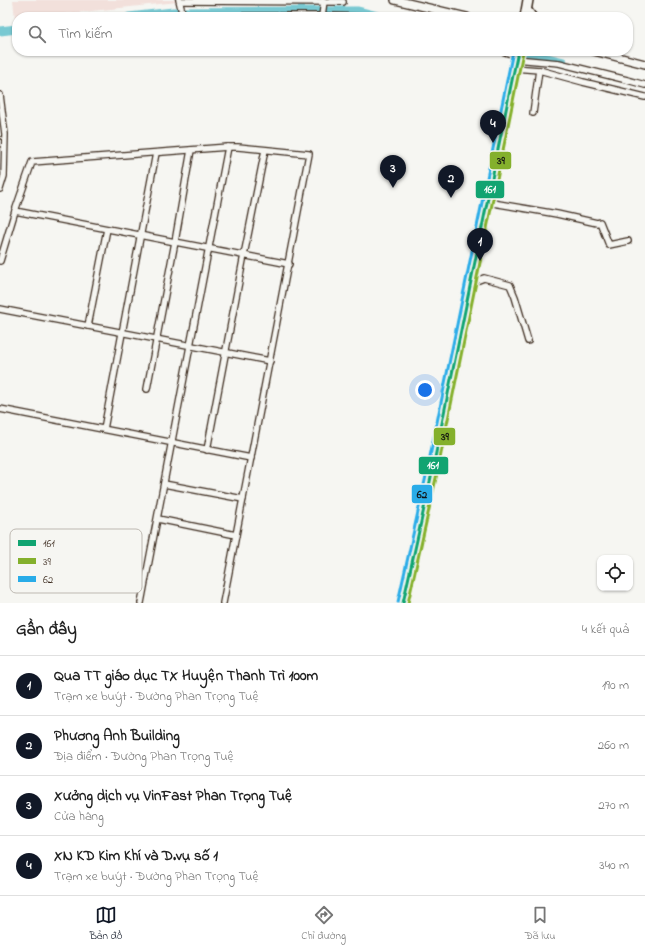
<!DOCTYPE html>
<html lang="vi">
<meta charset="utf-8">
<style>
:root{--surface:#fff;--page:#f6f6f6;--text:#222;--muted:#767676;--line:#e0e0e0;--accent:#111827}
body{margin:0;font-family:"Indie Flower",sans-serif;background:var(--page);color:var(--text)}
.controls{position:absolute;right:12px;bottom:12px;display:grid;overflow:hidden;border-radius:8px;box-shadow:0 1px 3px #0004}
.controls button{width:36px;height:36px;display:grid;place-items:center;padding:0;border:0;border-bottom:1px solid var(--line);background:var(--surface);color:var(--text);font:20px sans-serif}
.you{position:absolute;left:425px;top:390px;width:14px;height:14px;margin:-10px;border:3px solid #fff;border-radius:50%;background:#1a73e8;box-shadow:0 0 0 6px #1a73e833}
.badge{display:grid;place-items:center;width:26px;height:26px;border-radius:50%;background:var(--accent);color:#fff;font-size:13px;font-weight:700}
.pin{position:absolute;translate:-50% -33px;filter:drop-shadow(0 1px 2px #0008)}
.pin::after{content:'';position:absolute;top:21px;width:14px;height:12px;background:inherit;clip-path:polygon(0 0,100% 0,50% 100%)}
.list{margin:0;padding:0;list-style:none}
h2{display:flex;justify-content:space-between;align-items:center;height:52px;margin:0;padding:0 16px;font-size:17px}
h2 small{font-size:13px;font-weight:400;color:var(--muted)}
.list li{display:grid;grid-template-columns:26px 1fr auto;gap:12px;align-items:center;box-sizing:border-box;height:60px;padding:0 16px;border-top:1px solid var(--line)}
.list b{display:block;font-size:15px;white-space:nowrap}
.list p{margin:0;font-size:13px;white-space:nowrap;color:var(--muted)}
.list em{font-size:13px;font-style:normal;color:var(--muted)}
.icon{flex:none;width:22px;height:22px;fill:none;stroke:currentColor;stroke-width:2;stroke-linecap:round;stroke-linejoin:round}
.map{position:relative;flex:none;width:645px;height:603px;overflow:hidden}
.search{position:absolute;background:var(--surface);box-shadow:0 1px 3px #0004;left:12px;right:12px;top:12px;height:44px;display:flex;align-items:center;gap:10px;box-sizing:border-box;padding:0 14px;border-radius:16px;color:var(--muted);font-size:15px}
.sheet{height:292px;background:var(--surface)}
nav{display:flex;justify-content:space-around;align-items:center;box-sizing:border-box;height:56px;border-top:1px solid var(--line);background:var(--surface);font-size:11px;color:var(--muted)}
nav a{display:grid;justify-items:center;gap:2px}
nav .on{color:var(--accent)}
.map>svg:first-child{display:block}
</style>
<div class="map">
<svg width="645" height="603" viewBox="0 0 645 603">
<rect width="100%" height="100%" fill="#f6f6f2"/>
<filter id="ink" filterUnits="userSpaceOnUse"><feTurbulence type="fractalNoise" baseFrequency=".025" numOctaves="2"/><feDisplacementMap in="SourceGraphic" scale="8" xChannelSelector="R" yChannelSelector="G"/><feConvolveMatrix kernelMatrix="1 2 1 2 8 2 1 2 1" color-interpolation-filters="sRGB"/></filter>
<g filter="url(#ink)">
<path fill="#f2e0db" d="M13,0H178V2L34,17H17V19H15Z"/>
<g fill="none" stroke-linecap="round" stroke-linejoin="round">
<g stroke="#79c9d2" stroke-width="9">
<path d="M129,17L173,12L358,11L382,17"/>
<path d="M0,31L17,29"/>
<path d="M517,51L563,62"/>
</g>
<g stroke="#3b2a1e" stroke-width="8">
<g id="minor">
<path d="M179,0L183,16H328L361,17"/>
<path d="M180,1L343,2"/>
<path d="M322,16L324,1"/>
<path d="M502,51L517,56"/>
<path d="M516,59L559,63L627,80L645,85"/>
<path d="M514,68L539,70L583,82L645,97"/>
<path d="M0,95L5,134L4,176L0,189"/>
<path d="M533,113L539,70"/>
<path d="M487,202L557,214L597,223L600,222L609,245L628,241"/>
<path d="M15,211L289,264"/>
<path d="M0,261L15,211L32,162L228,147H238L309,154L223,603"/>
<path d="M471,283L484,278L510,285L515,297L528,341"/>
<path d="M0,309L270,361"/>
<path d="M88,326L107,229"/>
<path d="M147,389L175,242L191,150"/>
<path d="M0,409L251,458"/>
<path d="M104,429L156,153"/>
<path d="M207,450L244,255L265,150"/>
<path d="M164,484L243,499"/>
<path d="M158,519L236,535"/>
<path d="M141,603L228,147"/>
</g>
</g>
<g stroke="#3b2a1e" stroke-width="10">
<g id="tertiary">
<path d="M395,0L467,17"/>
<path d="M527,9L533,17"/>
<path d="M594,51L645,64"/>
</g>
</g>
<g stroke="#3b2a1e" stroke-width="12">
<g id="primary">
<path d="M525,17L528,0"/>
<path d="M403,603L431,477L518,51"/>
</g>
</g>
<use href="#minor" stroke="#f6f6f2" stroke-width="5.5"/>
<use href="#tertiary" stroke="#f6f6f2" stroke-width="7"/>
<use href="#primary" stroke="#f6f6f2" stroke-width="9"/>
<g stroke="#f6f6f2" stroke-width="6">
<path id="bus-1" d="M403,603L431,477L518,51"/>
</g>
<g stroke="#f6f6f2" stroke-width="6">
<path id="bus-2" d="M408,603L436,478L523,52"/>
</g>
<g stroke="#f6f6f2" stroke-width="6">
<path id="bus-3" d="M398,602L426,476L513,51"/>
</g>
<use href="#bus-1" stroke="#11a471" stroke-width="3"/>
<use href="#bus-2" stroke="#84b02c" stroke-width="3"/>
<use href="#bus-3" stroke="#29ace8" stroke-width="3"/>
</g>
</g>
<rect x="10" y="529" width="132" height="64" rx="6" fill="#f6f6f2" stroke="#beb9b2" stroke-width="1"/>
<rect x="18" y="540" width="18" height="6" fill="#11a471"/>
<rect x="18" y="558" width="18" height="6" fill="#84b02c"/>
<rect x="18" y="576" width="18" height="6" fill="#29ace8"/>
<g font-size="11" fill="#3b2a1e">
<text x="43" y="547">161</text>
<text x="43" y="565">39</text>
<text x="43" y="583">62</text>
</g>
<g stroke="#f6f6f2" stroke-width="1.5">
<rect x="489" y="151" width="23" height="19" rx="4" fill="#84b02c"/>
<rect x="475" y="180" width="30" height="19" rx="4" fill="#11a471"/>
<rect x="433" y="427" width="23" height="19" rx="4" fill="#84b02c"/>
<rect x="418" y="456" width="31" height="19" rx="4" fill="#11a471"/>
<rect x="411" y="484" width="22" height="20" rx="4" fill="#29ace8"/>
</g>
<g font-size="11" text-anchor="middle" font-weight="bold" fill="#fff">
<text x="490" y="193">161</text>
<text x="433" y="469">161</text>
</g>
<g font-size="11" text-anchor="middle" font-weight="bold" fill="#111">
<text x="501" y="164">39</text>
<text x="445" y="440">39</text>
<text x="422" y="498">62</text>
</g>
</svg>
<div class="controls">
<button><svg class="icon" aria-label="locate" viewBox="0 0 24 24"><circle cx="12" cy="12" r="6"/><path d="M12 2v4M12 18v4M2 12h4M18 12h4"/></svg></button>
</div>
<div class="you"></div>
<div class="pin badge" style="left:480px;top:261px">1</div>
<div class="pin badge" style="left:451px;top:198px">2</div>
<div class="pin badge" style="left:393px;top:188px">3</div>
<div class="pin badge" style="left:493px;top:143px">4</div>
<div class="search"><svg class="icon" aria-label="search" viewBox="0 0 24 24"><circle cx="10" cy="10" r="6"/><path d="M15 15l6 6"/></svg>Tìm kiếm</div>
</div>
<section class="sheet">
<h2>Gần đây<small>4 kết quả</small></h2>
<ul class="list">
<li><span class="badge">1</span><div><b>Qua TT giáo dục TX Huyện Thanh Trì 100m</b><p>Trạm xe buýt · Đường Phan Trọng Tuệ</p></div><em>190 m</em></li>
<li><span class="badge">2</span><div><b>Phương Anh Building</b><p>Địa điểm · Đường Phan Trọng Tuệ</p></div><em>260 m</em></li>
<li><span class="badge">3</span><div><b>Xưởng dịch vụ VinFast Phan Trọng Tuệ</b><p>Cửa hàng</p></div><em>270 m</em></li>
<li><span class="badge">4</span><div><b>XN KD Kim Khí và D.vụ số 1</b><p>Trạm xe buýt · Đường Phan Trọng Tuệ</p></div><em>340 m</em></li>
</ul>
</section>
<nav>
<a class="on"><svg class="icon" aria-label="map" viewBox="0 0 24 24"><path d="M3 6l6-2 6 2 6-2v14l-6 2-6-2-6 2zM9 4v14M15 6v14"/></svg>Bản đồ</a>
<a><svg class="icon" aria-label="directions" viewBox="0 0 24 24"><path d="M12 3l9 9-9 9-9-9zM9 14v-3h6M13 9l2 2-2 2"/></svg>Chỉ đường</a>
<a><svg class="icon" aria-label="saved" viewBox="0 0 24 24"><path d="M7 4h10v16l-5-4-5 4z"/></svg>Đã lưu</a>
</nav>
